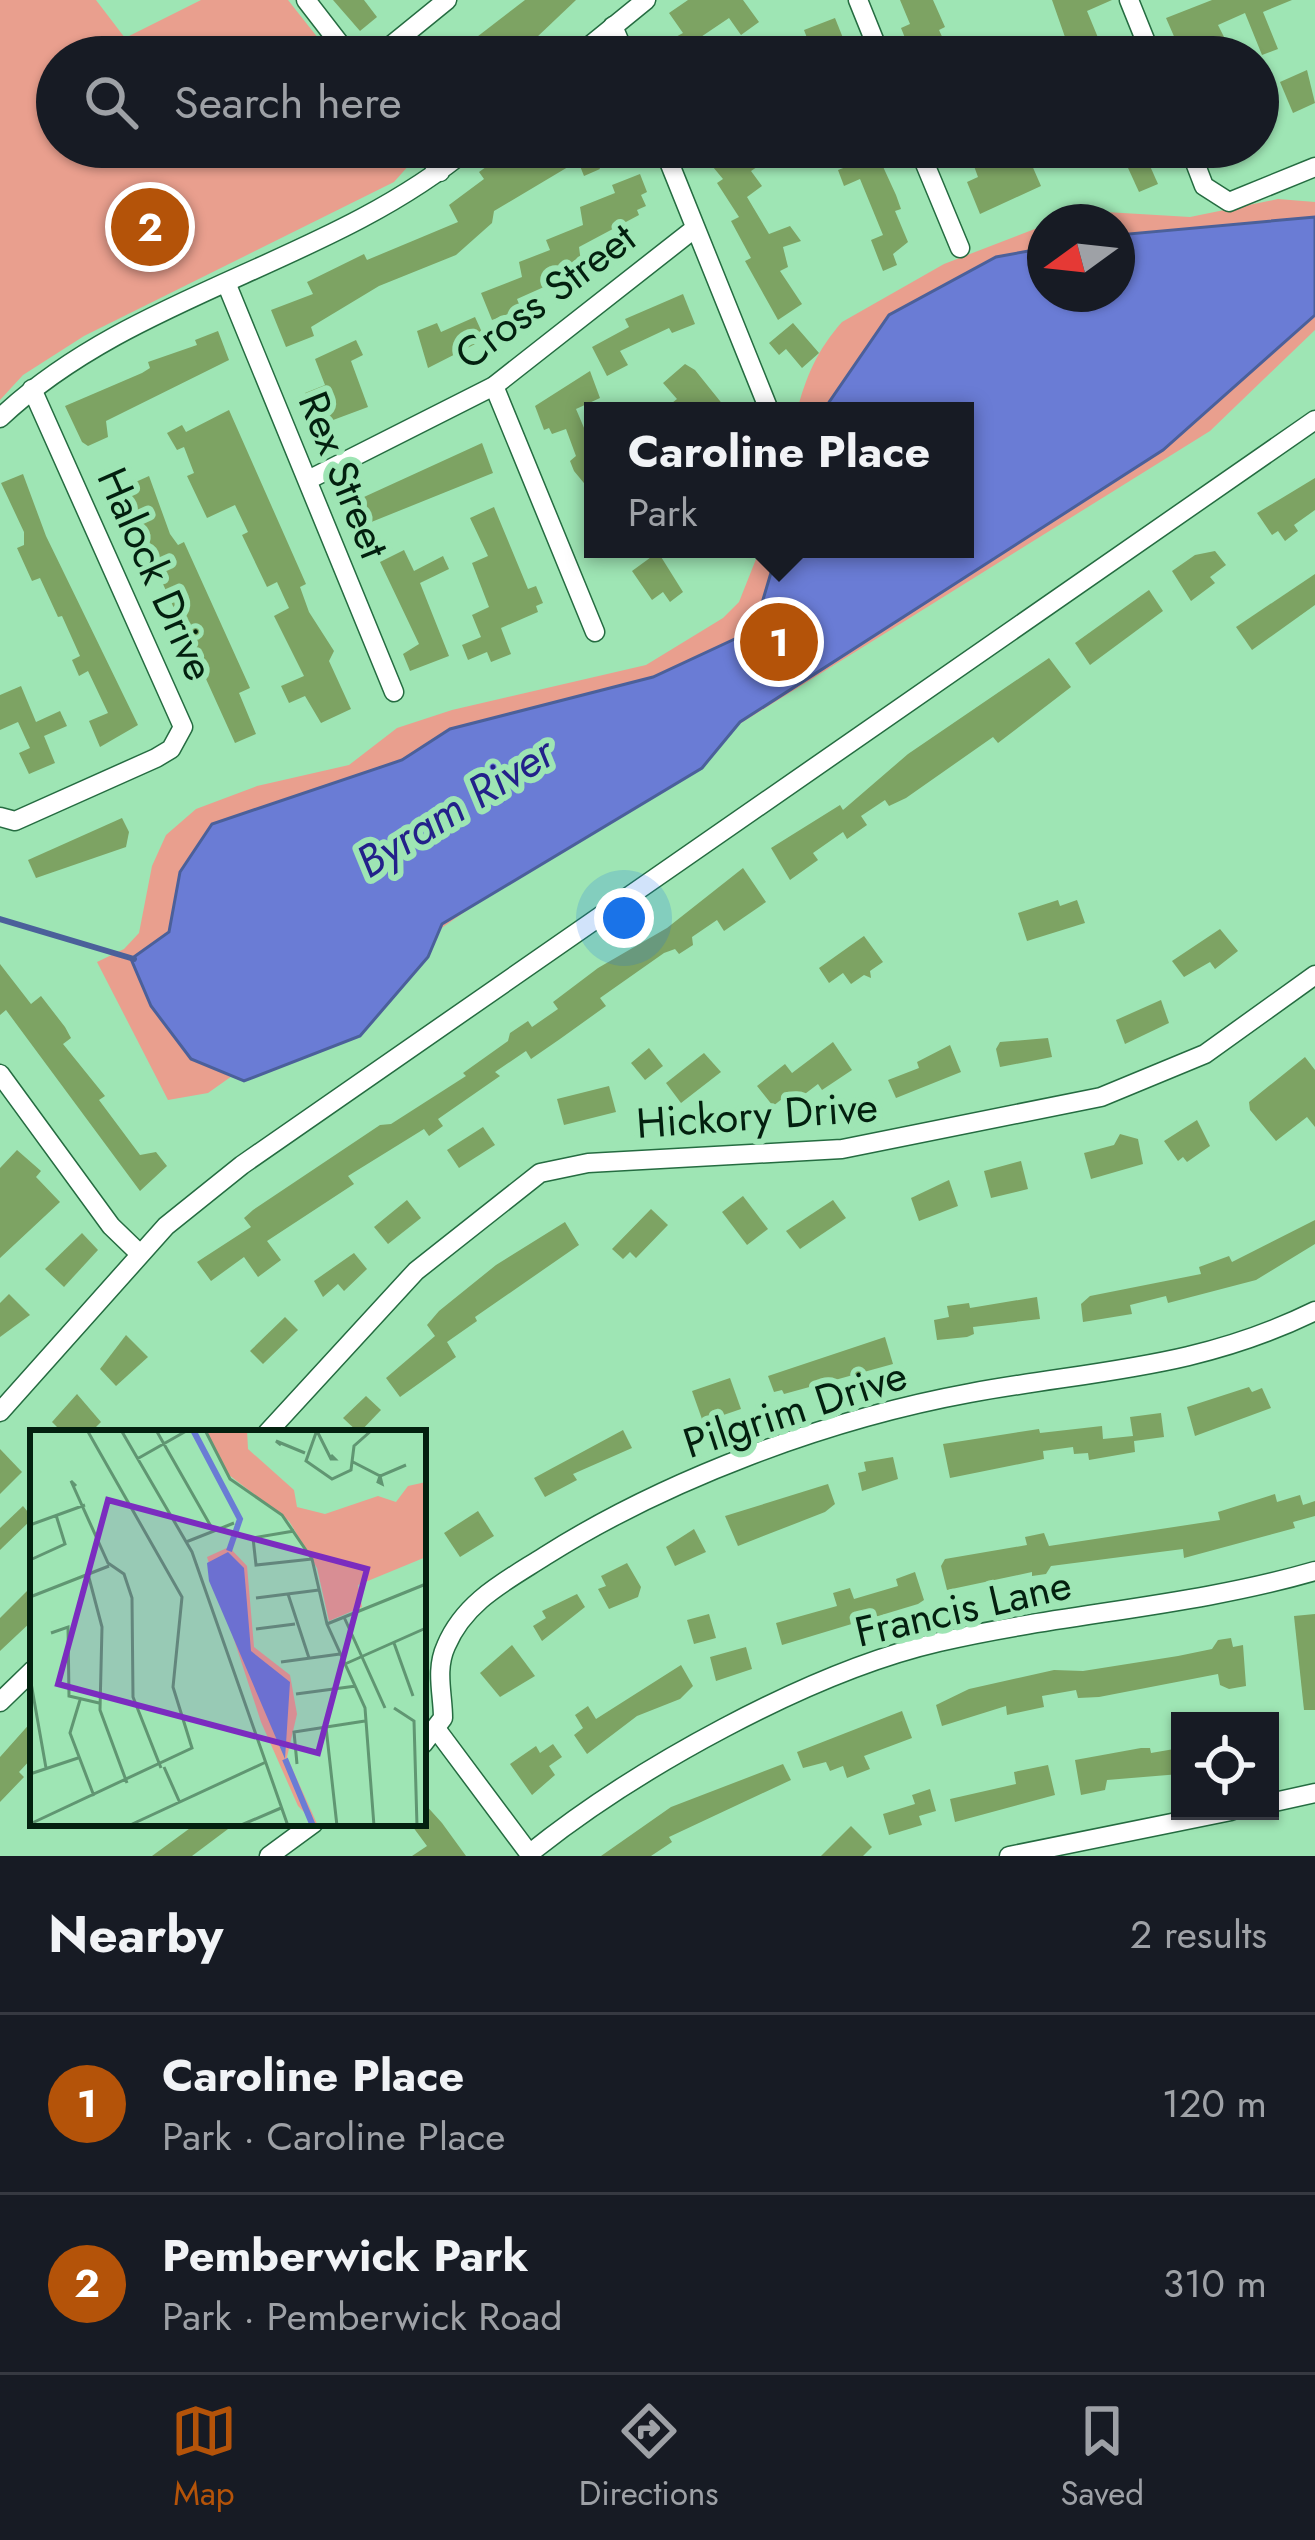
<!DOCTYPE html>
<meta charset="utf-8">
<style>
:root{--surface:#171b24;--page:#242831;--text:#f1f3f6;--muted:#9ea1a6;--line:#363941;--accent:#b45309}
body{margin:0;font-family:Jost,sans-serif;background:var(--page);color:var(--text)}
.controls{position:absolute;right:36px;bottom:36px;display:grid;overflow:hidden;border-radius:0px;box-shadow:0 3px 9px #0004}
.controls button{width:108px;height:108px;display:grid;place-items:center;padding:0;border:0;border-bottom:3px solid var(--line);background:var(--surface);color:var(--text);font:60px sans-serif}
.compass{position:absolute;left:1027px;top:204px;width:108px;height:108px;border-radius:50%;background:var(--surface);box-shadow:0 3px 9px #0004;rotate:255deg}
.you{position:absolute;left:624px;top:918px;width:42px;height:42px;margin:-30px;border:9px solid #fff;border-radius:50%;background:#1a73e8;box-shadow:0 0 0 18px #1a73e833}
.badge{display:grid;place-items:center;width:78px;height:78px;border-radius:50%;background:var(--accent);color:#fff;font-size:39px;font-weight:700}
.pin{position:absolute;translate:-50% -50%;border:6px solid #fff;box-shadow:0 3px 12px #0006}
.popup{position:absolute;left:584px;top:402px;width:390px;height:156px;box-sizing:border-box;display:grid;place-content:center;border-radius:0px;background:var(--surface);filter:drop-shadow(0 3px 9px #0005);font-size:39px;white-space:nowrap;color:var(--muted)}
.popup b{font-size:45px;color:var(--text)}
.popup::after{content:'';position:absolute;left:50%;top:100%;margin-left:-24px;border:24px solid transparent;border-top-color:var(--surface)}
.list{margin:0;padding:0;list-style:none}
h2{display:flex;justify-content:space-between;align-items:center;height:156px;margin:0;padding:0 48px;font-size:51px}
h2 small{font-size:39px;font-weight:400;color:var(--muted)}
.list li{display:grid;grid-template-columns:78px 1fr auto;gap:36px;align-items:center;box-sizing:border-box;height:180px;padding:0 48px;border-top:3px solid var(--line)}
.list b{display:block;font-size:45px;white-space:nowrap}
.list p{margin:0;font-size:39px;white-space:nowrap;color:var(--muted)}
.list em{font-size:39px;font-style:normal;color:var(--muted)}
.icon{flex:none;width:66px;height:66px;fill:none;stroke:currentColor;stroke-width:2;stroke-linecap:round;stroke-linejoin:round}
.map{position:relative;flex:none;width:1315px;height:1856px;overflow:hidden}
.search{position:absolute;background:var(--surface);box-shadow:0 3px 9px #0004;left:36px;right:36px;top:36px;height:132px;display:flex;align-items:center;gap:30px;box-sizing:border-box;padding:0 42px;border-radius:66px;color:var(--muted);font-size:45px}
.sheet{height:516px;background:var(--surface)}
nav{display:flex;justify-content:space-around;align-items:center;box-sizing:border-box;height:168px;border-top:3px solid var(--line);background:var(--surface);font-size:33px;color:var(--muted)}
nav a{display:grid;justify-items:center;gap:6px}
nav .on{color:var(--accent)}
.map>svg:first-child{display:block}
</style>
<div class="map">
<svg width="1315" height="1856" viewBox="0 0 1315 1856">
<rect width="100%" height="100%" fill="#9ee5b4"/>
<g fill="#e99f8e">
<path d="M0,0H96L125,38L201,0H288L333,57H57V147H400L410,164L394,182L84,336L23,375L0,400Z"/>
<path d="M1278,199L1315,202V330L1210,431L664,771L208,1093L168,1100L97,962L124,949L139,933L152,866L166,835L196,809L257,786L349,765L397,728L452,710L646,665L723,618L739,602L760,549H965V411H797C806,376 818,349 842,322L944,264L1045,225V294H1117V222H1054L1089,211L1190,217Z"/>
</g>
<path fill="#6a7cd5" stroke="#4b609a" stroke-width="3" d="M1315,217V315L1163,450L740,722L702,768L442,924L428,957L360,1036L244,1081L191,1059L151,1006L131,959L169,932L180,872L212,824L402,760L450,729L653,677L754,630L778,549H965V411H823L889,315L996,257L1045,248V294H1117V235Z"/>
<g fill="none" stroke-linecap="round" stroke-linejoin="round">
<path stroke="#4b609a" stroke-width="6" d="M0,919L134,959"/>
</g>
<g fill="#7da363">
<path d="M333,0H364L377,17L360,31Z"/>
<path d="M525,0H576L516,57H486L473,40Z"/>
<path d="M688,0H743L759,22L741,35L729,18L683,49L686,57H639L683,33L669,13Z"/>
<path d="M900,0H933L945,27L939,30L944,41L912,55L901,28L910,24Z"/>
<path d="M1052,0H1112L1087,11L1106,57H1072Z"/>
<path d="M1212,0H1292L1263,12L1278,49L1262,55L1245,13L1218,25L1234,57H1218L1212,46L1183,57L1166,18Z"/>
<path d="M835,18L845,43L814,56L804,30Z"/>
<path d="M1307,70L1315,103L1293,113L1280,82Z"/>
<path d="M525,147H575L579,156L592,151L600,169L584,176L578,161L494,211L492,223L456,255L379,286L311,327L314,336L286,347L271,310L313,294L307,282L364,254L367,260L458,222L449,205L484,179L479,172L497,159L501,165Z"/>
<path d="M712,147H765L772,157L751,171L762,186L747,197L769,234L790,226L801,241L783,247L788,267L780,271L802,304L778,320L745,261L751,258L731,221L739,217L717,183L723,179L703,155Z"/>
<path d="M868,147H874L896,195L901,209L895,211L908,242L893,254L897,265L883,271L871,240L883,235L860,179L844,186L838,170L856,163L852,154Z"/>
<path d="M967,147H1024L1041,186L980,214L967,182L978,177Z"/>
<path d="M1142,148L1158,184L1139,192L1123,157Z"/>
<path d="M640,174L647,192L641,195L646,206L637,210L639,215L579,247L582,270L517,299L521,309L492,320L481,293L522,277L519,262L550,250L546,240L583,225L580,207L615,193L612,185Z"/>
<path d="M683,294L695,324L672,333L669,328L620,351L628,365L607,376L592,347L629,327L625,319Z"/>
<path d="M475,317L485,339L428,368L417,331L437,323L441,332Z"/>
<path d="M793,323L819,353L802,368L786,349L779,355L769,343Z"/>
<path d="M218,331L229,360L106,421L108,437L88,446L82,442L65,406L142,373L150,368L148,362L197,345L195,340Z"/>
<path d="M356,340L363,355L351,361L368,407L317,426L305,393L325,385L315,359Z"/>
<path d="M685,364L695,370L728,411H662L677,399L663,383Z"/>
<path d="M590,371L600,398L576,409L593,449V494L574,471L570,461L576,456L566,429L552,434L549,428L544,430L535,406Z"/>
<path d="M229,410L306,584L300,587L309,612L334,651L329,661L351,709L321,723L305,696L289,703L281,686L304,676L274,616L289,608L277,582L267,587L242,535L248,532L235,505L207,518L187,476L194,473L184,447L177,450L167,433L182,425L186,432Z"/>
<path d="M482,443L493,473L354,529L348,515L357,510L353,502Z"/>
<path d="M23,474L46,536L138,725L100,747L89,721L108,713L88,671L79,676L72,660L80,656L62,616L58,617L40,578L32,581L17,548L24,545V532L1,483Z"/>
<path d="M149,476L170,534L178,545L184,542L250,688L239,693L256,734L235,743L120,489Z"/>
<path d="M1315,478V510L1294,525L1298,531L1285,541L1278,531L1272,535L1257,513Z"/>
<path d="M494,507L528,589L536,586L543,603L536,606L538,612L501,628L511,654L491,662L487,652L468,660L462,645L481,637L472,615L489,607L472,563L488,556L470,518Z"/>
<path d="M404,550L414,571L443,556L449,569L420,583L449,656L410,671L403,654L419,644L380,562Z"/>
<path d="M1215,551L1226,565L1210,577L1215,583L1191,601L1172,571L1195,555Z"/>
<path d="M658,552L683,592L670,602L663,592L652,600L632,571Z"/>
<path d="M1315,574V605L1252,650L1236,627Z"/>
<path d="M1149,590L1163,611L1090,665L1075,643Z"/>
<path d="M1049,658L1071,687L998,743L993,737L906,798L889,806L885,800L861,816L867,825L847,839L843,832L813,853L818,860L790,880L771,848L840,805L843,810L908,754Z"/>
<path d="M21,686L36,722L60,711L67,726L44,736L55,763L29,774L19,753L30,748L18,722L0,730V695Z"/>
<path d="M122,818L129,832L126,847L36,878L28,860Z"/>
<path d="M743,868L766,902L724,931L717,920L692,937L693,945L679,954L675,949L664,953L600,998L606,1006L560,1039L531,1059L526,1051L495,1072L500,1076L438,1119L443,1126L429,1136L424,1129L348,1176L354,1184L267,1241L281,1260L258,1277L244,1257L211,1281L197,1262L251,1227L244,1218L253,1210L380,1125L391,1124L466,1076L463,1073L508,1041L510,1033L528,1021L532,1027L558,1009L553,1002L598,968L667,928Z"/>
<path d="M1058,900L1060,906L1077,900L1085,923L1027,941L1018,913Z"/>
<path d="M1220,929L1238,951L1215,969L1210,962L1184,977L1172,961Z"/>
<path d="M864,936L883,962L870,971L871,978L864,975L851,984L843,973L829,983L819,968Z"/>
<path d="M0,964L31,1004L41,996L65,1027L71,1038L63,1044L105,1096L99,1100L140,1155L156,1152L167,1166L140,1191L6,1010L0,1015Z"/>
<path d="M1161,1000L1169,1023L1125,1044L1116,1020Z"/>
<path d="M1048,1038L1052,1057L1000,1067L996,1049L1000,1042Z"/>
<path d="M833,1042L852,1070L822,1090L818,1084L793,1103L787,1095L773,1106L757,1086L785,1064L792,1073Z"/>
<path d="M950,1045L961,1072L896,1098L888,1080L919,1068L917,1062Z"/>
<path d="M649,1048L663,1066L645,1080L631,1063Z"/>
<path d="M704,1053L721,1072L681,1103L666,1083Z"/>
<path d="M1305,1057L1315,1070V1127L1307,1117L1276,1141L1250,1110L1249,1102Z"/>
<path d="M609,1086L616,1112L564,1125L557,1099Z"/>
<path d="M1197,1120L1210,1146L1187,1162L1183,1157L1178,1161L1164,1141Z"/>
<path d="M483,1127L495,1145L459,1168L447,1150Z"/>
<path d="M1120,1134L1138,1139L1143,1164L1091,1179L1084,1153L1114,1145Z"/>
<path d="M17,1150L41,1171L36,1177L60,1202L0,1258V1168Z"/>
<path d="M1021,1161L1028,1189L991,1198L984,1171Z"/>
<path d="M949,1180L958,1206L919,1221L911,1198Z"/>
<path d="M743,1196L768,1229L747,1245L722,1212Z"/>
<path d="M407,1200L421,1218L388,1244L374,1227Z"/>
<path d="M833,1200L846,1218L800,1249L786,1231Z"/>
<path d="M651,1209L668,1225L636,1258L630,1252L623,1259L612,1249Z"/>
<path d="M1315,1220V1244L1256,1280L1168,1303L1166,1296L1130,1305L1132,1314L1083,1322L1081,1304L1090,1296L1201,1274L1199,1267L1229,1256L1232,1262Z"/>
<path d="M565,1222L579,1245L475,1317L477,1321L447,1342L456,1357L400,1397L386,1378L435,1336L427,1325L439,1311L496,1265Z"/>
<path d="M82,1233L98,1250L64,1287L45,1269Z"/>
<path d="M354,1253L367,1269L344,1291L338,1284L323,1297L314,1281Z"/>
<path d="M9,1294L30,1315L0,1337V1303Z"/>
<path d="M1037,1297L1040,1319L973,1327L974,1334L967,1337L937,1340L934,1320L949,1317L947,1306L969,1303L970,1308Z"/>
<path d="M285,1317L298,1330L263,1364L250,1351Z"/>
<path d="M126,1335L148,1357L116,1386L100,1369Z"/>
<path d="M885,1337L893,1364L784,1394L782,1390L774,1392L768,1376Z"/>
<path d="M730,1378L741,1409L703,1422L692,1391Z"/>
<path d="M1249,1387L1252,1392L1262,1388L1271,1408L1195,1436L1187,1407Z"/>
<path d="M77,1394L101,1422L90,1433H63L52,1422Z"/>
<path d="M366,1396L381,1410L359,1433L343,1418Z"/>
<path d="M1161,1413L1164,1437L1134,1441L1135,1452L1089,1460L1088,1453L1074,1454L1073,1447L1043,1451L1044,1459L950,1478L943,1444L1039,1429L1040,1433L1102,1426L1103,1439L1133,1436L1130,1417Z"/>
<path d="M623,1430L632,1448L573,1474L577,1480L545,1497L534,1478Z"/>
<path d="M0,1449L22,1472L0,1494Z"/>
<path d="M893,1457L898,1479L862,1491L858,1473L866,1471L864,1462Z"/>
<path d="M828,1484L835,1504L825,1512L738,1546L725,1516Z"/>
<path d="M1275,1494L1277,1502L1300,1495L1303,1505L1315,1501V1516L1293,1522L1295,1528L1184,1558L1183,1549L1051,1566L1046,1574L1032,1576V1572L947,1590L941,1566L945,1559L1027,1545L1025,1537L1044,1533L1049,1546L1220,1520L1218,1512Z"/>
<path d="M23,1506L33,1518L0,1550V1528Z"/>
<path d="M478,1511L494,1536L460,1557L444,1533Z"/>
<path d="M694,1529L706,1552L675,1566L666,1547Z"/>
<path d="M627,1563L641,1587L638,1597L609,1609L598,1589L606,1586L601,1576Z"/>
<path d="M915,1572L924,1600L918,1604L782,1645L776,1623L837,1606L833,1593L850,1588L854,1599L898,1586L896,1579Z"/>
<path d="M33,1585V1620L0,1651V1618Z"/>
<path d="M577,1594L585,1607L542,1641L533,1626L546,1618L542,1611Z"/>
<path d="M709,1614L716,1638L694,1644L687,1620Z"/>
<path d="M1315,1614V1710H1304L1294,1616Z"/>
<path d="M1231,1638L1233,1647L1243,1645L1246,1686L1229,1689L1220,1685L1218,1674L1099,1697L1078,1698L1076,1690L1042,1696L1044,1707L1007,1715L1006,1706L942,1726L936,1705L969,1689L1054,1670L1083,1671L1178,1656L1212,1649L1218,1640Z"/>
<path d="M512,1645L535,1676L500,1697L480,1673Z"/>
<path d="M746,1647L752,1669L716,1681L710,1657Z"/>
<path d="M681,1665L693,1686L680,1699L637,1716L587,1754L574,1735L583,1728L575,1715L588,1706L596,1719Z"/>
<path d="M902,1711L912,1738L864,1756L870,1769L847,1778L843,1766L830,1771L826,1762L803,1768L797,1752Z"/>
<path d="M33,1720V1757L19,1772L24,1777L0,1802V1757Z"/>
<path d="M553,1744L562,1757L549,1766L555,1775L532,1795L510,1764L536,1746L540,1753Z"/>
<path d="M1141,1748H1150L1151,1753L1180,1748V1774L1107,1780L1105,1790L1081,1795L1075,1760Z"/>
<path d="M783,1764L791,1780L669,1837L672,1842L651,1856H601L671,1807Z"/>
<path d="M1048,1765L1055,1795L955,1822L950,1799L1016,1784L1014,1772Z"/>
<path d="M930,1789L936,1811L919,1816L922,1825L889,1835L883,1814L915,1804L912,1795Z"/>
<path d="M423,1802L442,1823L466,1856H412L427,1846L410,1823H423Z"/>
<path d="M197,1823H236L192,1856H152Z"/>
<path d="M851,1826L872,1847L863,1856H821Z"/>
</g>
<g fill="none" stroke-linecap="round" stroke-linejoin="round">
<g stroke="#256c41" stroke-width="21">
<g id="street">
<path d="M306,0L350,57"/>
<path d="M858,0L881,57"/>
<path d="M1129,0L1152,57"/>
<path d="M613,26L626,57"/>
<path d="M377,57L447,0"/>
<path d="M576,57L646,0"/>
<path d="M421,147L440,172"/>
<path d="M663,147L769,410"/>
<path d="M918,147L960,248"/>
<path d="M1189,147L1204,186L1229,202L1315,167"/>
<path d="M227,285L394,692"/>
<path d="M494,386L595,632"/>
<path d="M0,418C132,293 330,264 470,147"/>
<path d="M308,480L494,386L694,229"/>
<path d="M0,817L15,821L156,758L171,749L183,727L32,389"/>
<path d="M0,1074L111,1226L140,1254"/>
<path d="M0,1412L166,1226L242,1165L1315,420"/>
<path d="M267,1433L416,1271L540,1173L588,1163L842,1149L1101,1097L1205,1054L1315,975"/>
<path d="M0,1702L33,1670"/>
<path d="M437,1730L531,1856"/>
<path d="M423,1744L443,1718C443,1694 435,1670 446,1646C465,1601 506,1581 545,1556C667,1479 828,1419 970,1393C1095,1370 1197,1369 1315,1311"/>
<path d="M1270,1803L1315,1793"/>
<path d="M529,1854C633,1770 809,1672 939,1642C1064,1613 1191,1607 1315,1571"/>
<path d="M269,1856L314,1823"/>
<path d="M1009,1856L1231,1811"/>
</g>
</g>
<use href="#street" stroke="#fff" stroke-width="18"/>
</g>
<g text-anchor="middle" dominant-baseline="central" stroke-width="12" stroke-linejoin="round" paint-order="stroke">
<g font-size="42" fill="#03200f" stroke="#9ee5b4">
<text transform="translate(545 296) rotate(-37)">Cross Street</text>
<text transform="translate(344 475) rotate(68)">Rex Street</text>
<text transform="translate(156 574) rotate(66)">Halock Drive</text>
<text transform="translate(757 1115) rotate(-4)">Hickory Drive</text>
<text transform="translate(795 1409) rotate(-18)">Pilgrim Drive</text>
<text transform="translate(963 1608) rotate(-13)">Francis Lane</text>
</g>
<g font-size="45" font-style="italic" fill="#23218a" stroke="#9ee5b4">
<text transform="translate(455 807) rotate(-32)">Byram River</text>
</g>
</g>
<g transform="translate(30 1430)">
<rect width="396" height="396" fill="#9ee5b4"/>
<path d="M176,0H217L218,19L264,60L267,77L295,84L348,66L366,72L378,56L396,52V127L328,155L332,177L299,191L287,138L259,91L199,45ZM199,117L217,136L224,217L260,245L267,284L257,327L288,396L268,376L231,292L177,127Z" fill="#e99f8e"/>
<path d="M198,122L214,138L221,221L260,252L255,329L179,151L177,133Z" fill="#6a7cd5"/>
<path fill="none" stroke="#6a7cd5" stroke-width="6" d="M163,0L210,89L199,121M255,329L283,396"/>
<path fill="none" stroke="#609672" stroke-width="3" d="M91,0L162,122L258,396M126,0L183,100M175,0L200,49L252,85L282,129L297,194L335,278L344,396M287,0L276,31L302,49L321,40L324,16L342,0M287,1L301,29H305L301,25M251,15L246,11L275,23M107,29L158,0M323,32L350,46L352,54L348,52L350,46L376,35M46,56L41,51L78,133L94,144L102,168L103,267L131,338M0,95L55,75M264,101L223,108L226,135L282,129M156,112L204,93M0,130L35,114L26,85M58,144L72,197L70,280L97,353M258,164L279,228M0,167L79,136M226,168L289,160M314,187L355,278M297,194L396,154M226,199L265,194M21,203L38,197L39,266L69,273M364,213L383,266M251,232L310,224M315,234L396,198M0,247L16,338M266,264L326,256M50,270L40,303L64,366M364,278L384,291L387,396M296,297L307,396M267,334L264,302L335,291M134,337L150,373M0,344L48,328M0,394L162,318L143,257L152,167L57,0M98,396L236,332M209,396L251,378"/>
<path fill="#7b2cbf" fill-opacity="0.15" stroke="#7b2cbf" stroke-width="6" d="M78,70L337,139L288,323L28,254Z"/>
<rect width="396" height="396" fill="none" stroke="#03200f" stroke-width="6"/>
</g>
</svg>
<div class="controls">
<button><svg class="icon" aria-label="locate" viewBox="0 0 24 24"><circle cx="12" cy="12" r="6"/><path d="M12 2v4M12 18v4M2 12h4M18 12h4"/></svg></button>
</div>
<svg class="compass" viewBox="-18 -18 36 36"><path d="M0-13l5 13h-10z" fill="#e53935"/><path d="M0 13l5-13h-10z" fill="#9ea1a6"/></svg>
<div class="you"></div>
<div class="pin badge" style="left:779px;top:642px">1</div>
<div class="popup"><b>Caroline Place</b>Park</div>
<div class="pin badge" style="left:150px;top:227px">2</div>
<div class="search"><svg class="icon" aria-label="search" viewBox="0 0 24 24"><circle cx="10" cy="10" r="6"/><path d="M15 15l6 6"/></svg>Search here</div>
</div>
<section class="sheet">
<h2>Nearby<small>2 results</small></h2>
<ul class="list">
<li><span class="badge">1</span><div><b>Caroline Place</b><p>Park · Caroline Place</p></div><em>120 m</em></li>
<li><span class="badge">2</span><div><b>Pemberwick Park</b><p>Park · Pemberwick Road</p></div><em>310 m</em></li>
</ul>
</section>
<nav>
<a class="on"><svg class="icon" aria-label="map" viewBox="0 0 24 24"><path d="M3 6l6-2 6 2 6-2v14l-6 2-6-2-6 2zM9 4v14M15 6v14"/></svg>Map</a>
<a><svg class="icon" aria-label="directions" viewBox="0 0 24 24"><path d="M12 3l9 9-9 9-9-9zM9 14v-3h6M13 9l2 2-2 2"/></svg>Directions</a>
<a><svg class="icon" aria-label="saved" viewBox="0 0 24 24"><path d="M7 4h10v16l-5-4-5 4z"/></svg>Saved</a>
</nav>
